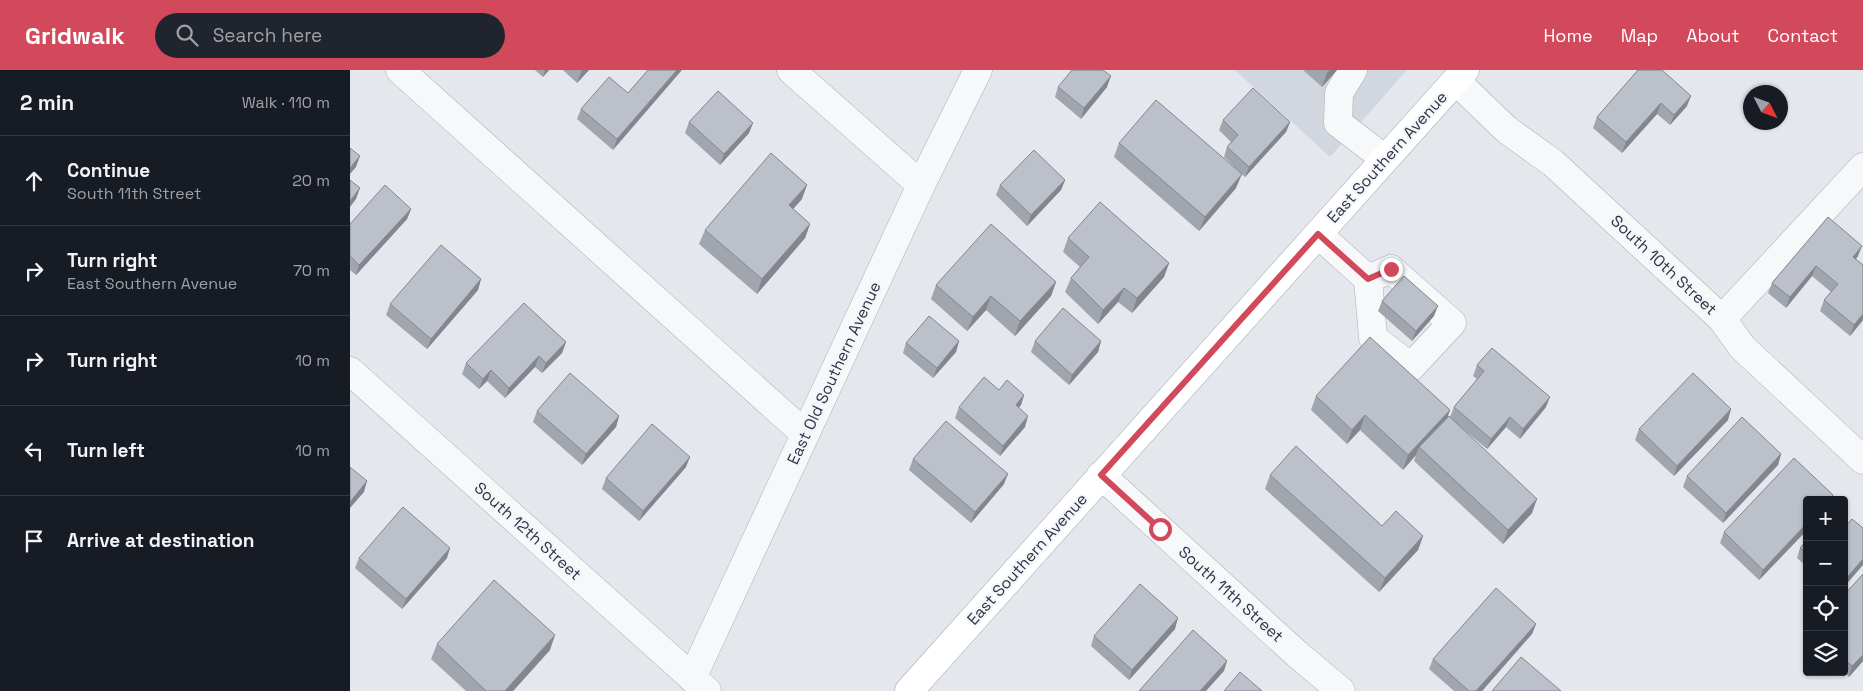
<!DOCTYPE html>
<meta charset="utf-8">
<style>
:root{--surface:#171b24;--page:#20242c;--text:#f1f3f6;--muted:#9ea1a6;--line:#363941;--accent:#d1495b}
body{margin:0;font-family:"Space Grotesk",sans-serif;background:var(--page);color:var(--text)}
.controls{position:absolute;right:15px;bottom:15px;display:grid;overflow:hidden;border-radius:5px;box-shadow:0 1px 4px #0004}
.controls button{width:45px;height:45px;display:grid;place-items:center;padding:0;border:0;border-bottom:1px solid var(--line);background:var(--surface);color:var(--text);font:25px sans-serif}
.compass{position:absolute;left:1393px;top:15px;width:45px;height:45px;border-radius:50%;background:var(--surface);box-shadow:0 1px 4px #0004;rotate:132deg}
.stop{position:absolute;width:15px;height:15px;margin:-11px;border:4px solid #d1495b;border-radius:50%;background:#fff}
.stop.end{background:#d1495b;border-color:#fff;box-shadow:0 1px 5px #0008}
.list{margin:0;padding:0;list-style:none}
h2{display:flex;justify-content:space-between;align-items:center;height:65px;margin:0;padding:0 20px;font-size:21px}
h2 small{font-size:16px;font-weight:400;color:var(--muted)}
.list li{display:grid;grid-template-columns:32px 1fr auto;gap:15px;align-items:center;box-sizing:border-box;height:90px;padding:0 20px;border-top:1px solid var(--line)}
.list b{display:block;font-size:19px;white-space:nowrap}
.list p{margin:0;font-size:16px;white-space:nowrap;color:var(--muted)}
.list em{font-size:16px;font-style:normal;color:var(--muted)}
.icon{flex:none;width:28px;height:28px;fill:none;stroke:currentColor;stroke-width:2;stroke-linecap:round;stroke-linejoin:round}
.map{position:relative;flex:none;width:1513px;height:621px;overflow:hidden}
header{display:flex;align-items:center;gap:30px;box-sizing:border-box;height:70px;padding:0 25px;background:var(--accent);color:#fff}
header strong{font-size:24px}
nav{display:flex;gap:28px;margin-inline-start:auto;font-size:18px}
.search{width:350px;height:45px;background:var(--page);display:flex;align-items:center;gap:12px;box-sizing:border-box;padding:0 18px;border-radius:28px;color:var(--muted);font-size:19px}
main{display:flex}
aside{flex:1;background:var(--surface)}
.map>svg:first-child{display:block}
</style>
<header>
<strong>Gridwalk</strong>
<div class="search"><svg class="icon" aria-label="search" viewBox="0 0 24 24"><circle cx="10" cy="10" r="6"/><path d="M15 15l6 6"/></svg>Search here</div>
<nav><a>Home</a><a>Map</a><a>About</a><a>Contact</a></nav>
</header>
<main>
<aside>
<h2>2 min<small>Walk · 110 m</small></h2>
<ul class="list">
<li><svg class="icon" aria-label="ahead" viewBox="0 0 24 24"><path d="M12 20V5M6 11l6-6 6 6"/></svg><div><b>Continue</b><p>South 11th Street</p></div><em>20 m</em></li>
<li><svg class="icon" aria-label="right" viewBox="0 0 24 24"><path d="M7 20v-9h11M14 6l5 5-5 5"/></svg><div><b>Turn right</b><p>East Southern Avenue</p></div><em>70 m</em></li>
<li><svg class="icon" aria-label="right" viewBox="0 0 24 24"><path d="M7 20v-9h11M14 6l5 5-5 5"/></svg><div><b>Turn right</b></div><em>10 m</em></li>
<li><svg class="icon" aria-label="left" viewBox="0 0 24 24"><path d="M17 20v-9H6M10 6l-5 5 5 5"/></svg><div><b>Turn left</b></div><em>10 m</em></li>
<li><svg class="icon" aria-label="arrive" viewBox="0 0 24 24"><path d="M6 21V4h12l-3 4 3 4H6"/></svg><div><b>Arrive at destination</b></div></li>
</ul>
</aside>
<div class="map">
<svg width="1513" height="621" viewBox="0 0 1513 621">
<rect width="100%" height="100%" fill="#e4e7ec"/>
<path fill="#d2d6de" d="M885,0H1057L980,87Z"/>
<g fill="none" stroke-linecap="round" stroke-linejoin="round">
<g stroke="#a9aeb7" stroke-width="29">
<g id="minor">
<path d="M50,0L455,364"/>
<path d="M441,0L571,115"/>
<path d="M1003,0L989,23L988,53L1035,89"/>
<path d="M1106,11L1157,60L1203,93L1372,249L1392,277L1513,390"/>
<path d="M968,164L1018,209L1023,268L1061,297L1102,253L1041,199L1018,209"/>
<path d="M1372,249L1513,97"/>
<path d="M0,301L357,621"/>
<path d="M751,405L947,584L991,621"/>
<path d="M342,608L571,115L628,0"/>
</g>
</g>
<g stroke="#a3abb8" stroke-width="29">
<path id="major" d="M559,621L1115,0"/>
</g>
<use href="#minor" stroke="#f7f8fa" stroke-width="28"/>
<use href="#major" stroke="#fff" stroke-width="28"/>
</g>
<g fill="#a1a5ae">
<path d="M185,0H199L193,7Z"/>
<path d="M213,0H239L227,13Z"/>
<path d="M298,0L263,80L227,49L231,39L278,23Z"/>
<path d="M953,0H987L972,17Z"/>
<path d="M1288,0L1337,36L1320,55L1307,44L1272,83L1243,58L1247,47Z"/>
<path d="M708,17H757L731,49L705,27Z"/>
<path d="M873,50L940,52L936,62L895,107L874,87L877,77L881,72L869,60Z"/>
<path d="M339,52L399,63L370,95L335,63Z"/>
<path d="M769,73L886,118L849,161L764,87Z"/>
<path d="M715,110L711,120L677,156L646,125L650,115Z"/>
<path d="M452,129L443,139L460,154L455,168L407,224L349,174L355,160Z"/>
<path d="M61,139L57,149L6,205L0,200V154Z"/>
<path d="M1478,147L1508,186L1506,189L1513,195V250L1500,266L1470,241L1474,230L1481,222L1462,206L1436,238L1418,223L1422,213Z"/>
<path d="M718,168L819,193L814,207L782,243L768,232L748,254L715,222L721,208L730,197L713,182Z"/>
<path d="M131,209L128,220L77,279L36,245L40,234Z"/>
<path d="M706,212L701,226L665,266L636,240L617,261L581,229L586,215Z"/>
<path d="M1032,231L1084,246L1062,271L1028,241Z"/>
<path d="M609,271L606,282L583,308L553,283L556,273Z"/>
<path d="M685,271H751L748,282L719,315L681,282Z"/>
<path d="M216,272L212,283L192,303L185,297L155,328L137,311L129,319L112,304L116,293Z"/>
<path d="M1127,295L1196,337L1170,369L1156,357L1137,379L1113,359L1182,443L1153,474L1064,391L1066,385L1053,400L1010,360L997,374L961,340L966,326L1100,347L1104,337L1127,309L1123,306Z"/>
<path d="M649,320L674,325L671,335L668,338L675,357L650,386L605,348L609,337Z"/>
<path d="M187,341L269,346L266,357L232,395L183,352Z"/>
<path d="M1378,350L1324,406L1285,370L1289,359Z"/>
<path d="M1431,384L1428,395L1373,453L1333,417L1337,406Z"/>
<path d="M563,389L654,414L621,453L559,400Z"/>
<path d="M336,397L289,451L252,419L256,408Z"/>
<path d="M920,405L1032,456L1073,466L1068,480L1029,522L915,419Z"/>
<path d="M1457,430V460L1409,510L1370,473L1374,462Z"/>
<path d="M1457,470V497L1447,488L1450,478Z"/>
<path d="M9,488H97L52,539L5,498Z"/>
<path d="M1494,525L1513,591L1499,607L1494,602Z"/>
<path d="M1186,554L1182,564L1132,621H1104L1079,599L1083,589Z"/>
<path d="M825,559L779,610L741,576L744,566Z"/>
<path d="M87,574L200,580L163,621H116L81,589Z"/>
</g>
<g fill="#83868d">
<path d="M195,0H199L193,7Z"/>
<path d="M232,0H239L227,13Z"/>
<path d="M327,0H332L263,80L267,69Z"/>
<path d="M980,0H987L972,17L977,3Z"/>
<path d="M761,6L757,17L731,49L734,38Z"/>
<path d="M1341,26L1337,36L1320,55L1324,45Z"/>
<path d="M1311,33L1307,44L1272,83L1276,72Z"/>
<path d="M940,52L936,62L895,107L899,97Z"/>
<path d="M403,53L399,63L370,95L374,84Z"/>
<path d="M10,86L6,97L0,104V98Z"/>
<path d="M892,104L886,118L849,161L855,147Z"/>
<path d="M715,110L711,120L677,156L681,145Z"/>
<path d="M457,115L452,129L434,149L439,135Z"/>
<path d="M10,118L6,129L0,137V131Z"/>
<path d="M61,139L57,149L6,205L9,195Z"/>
<path d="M460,154L455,168L407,224L412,209Z"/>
<path d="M1512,176L1508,186L1499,197L1503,187Z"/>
<path d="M819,193L814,207L782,243L787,228Z"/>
<path d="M1466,196L1462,206L1436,238L1440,227Z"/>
<path d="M131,209L128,220L77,279L81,269Z"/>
<path d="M706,212L701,226L665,266L670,251Z"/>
<path d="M774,218L768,232L748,254L753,240Z"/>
<path d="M641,226L636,240L617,261L623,247Z"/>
<path d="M1088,236L1084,246L1062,271L1066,261Z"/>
<path d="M1513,244V250L1500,266L1504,255Z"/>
<path d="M609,271L606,282L583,308L587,298Z"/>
<path d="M751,271L748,282L719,315L722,305Z"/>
<path d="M216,272L212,283L192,303L196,293Z"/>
<path d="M189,286L185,297L155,328L159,318Z"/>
<path d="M141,300L137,311L129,319L133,309Z"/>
<path d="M674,325L671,335L662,346L666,335Z"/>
<path d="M1200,327L1196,337L1170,369L1173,359Z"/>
<path d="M1381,339L1378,350L1324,406L1327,396Z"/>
<path d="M1100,340L1095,355L1069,377L1066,385L1053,400L1058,385Z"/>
<path d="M1015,345L1010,360L997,374L1002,360Z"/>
<path d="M269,346L266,357L232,395L236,384Z"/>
<path d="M678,346L675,357L650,386L653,376Z"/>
<path d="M1160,347L1156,357L1137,379L1141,369Z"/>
<path d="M1431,384L1428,395L1373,453L1376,443Z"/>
<path d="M340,387L336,397L289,451L293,441Z"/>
<path d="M658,404L654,414L621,453L625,442Z"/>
<path d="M17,411L14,422L0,438V432Z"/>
<path d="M1187,429L1182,443L1153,474L1158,460Z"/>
<path d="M1457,453V460L1409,510L1413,500Z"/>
<path d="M1073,466L1068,480L1029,522L1035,508Z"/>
<path d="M100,478L97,488L52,539L56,529Z"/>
<path d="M1513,489V495L1494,517V511Z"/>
<path d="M828,548L825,559L779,610L782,600Z"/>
<path d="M1186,554L1182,564L1132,621H1126Z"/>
<path d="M205,565L200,580L163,621H155Z"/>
<path d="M1513,585V591L1499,607L1502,596Z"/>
<path d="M877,591L874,601L856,621H850Z"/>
</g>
<g fill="#bbc0ca" stroke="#83868d">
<path d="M298,0H327L267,69L231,39L259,7L278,23Z"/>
<path d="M722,0H753L761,6L734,38L708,17Z"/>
<path d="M1288,0H1312L1341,26L1324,45L1311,33L1276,72L1247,47Z"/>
<path d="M903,18L940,52L899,97L877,77L888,65L873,50Z"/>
<path d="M368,21L403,53L374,84L339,52Z"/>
<path d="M806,30L892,104L855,147L769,73Z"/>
<path d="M0,78L10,86L0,98Z"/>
<path d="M684,80L715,110L681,145L650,115Z"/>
<path d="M421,83L457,115L439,135L460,154L412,209L355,160Z"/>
<path d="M0,110L10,118L0,131Z"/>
<path d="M35,115L61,139L9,195L0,186V154Z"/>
<path d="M750,132L819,193L787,228L774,218L753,240L721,208L739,187L718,168Z"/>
<path d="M1478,147L1512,176L1503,187L1513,195V244L1504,255L1474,230L1488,214L1466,196L1440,227L1422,213Z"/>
<path d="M641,154L706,212L670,251L641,226L623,247L586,215Z"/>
<path d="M91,175L131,209L81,269L40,234Z"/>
<path d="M1054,206L1088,236L1066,261L1032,231Z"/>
<path d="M174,233L216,272L196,293L189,286L159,318L141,300L133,309L116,293Z"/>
<path d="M713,238L751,271L722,305L685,271Z"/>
<path d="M579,246L609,271L587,298L556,273Z"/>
<path d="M1020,267L1100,340L1058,385L1015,345L1002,360L966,326Z"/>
<path d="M1142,278L1200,327L1173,359L1160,347L1141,369L1104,337L1134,301L1127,295Z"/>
<path d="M220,303L269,346L236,384L187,341Z"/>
<path d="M1343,303L1381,339L1327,396L1289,359Z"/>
<path d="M634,307L649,320L657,310L674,325L666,335L678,346L653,376L609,337Z"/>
<path d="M1099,346L1187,429L1158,460L1069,377Z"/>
<path d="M1392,347L1431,384L1376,443L1337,406Z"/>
<path d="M596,351L658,404L625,442L563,389Z"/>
<path d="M302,354L340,387L293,441L256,408Z"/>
<path d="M946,376L1032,456L1046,441L1073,466L1035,508L920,405Z"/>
<path d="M1444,388L1483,425L1479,430H1457V453L1413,500L1374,462Z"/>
<path d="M0,397L17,411L0,432Z"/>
<path d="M53,437L100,478L56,529L9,488Z"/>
<path d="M1502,449L1513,458V489L1494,511V458Z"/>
<path d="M1457,470V483L1450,478Z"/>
<path d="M1513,504V585L1502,596L1494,589V525Z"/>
<path d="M144,510L205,565L155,621H136L87,574Z"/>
<path d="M790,514L828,548L782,600L744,566Z"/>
<path d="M1146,518L1186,554L1126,621H1119L1083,589Z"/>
<path d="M843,560L877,591L850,621H789Z"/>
<path d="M1171,587L1211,621H1142Z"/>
<path d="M890,602L912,621H874Z"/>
</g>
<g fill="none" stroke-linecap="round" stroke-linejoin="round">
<path stroke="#d1495b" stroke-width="6" d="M810,459L751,405L968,164L1018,209L1041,199"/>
</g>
<g text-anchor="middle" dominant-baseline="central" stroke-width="4.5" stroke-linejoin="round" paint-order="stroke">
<g font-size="16" fill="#2b3445" stroke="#f4f6f9">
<text transform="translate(1037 87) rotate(-48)">East Southern Avenue</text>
<text transform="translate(1314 195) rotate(43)">South 10th Street</text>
<text transform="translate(484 303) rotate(-65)">East Old Southern Avenue</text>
<text transform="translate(178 461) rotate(42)">South 12th Street</text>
<text transform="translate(677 489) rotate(-48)">East Southern Avenue</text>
<text transform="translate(881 524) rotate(42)">South 11th Street</text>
</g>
</g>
</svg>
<div class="controls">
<button>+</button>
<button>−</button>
<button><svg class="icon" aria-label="locate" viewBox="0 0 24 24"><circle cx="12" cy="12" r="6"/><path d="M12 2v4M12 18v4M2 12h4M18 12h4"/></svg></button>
<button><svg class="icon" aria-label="layers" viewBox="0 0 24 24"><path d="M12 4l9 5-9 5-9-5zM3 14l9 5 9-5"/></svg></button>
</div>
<svg class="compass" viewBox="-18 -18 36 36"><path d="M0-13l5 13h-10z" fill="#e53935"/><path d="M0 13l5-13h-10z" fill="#9ea1a6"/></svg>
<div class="stop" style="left:810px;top:459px"></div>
<div class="stop end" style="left:1041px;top:199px"></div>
</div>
</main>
